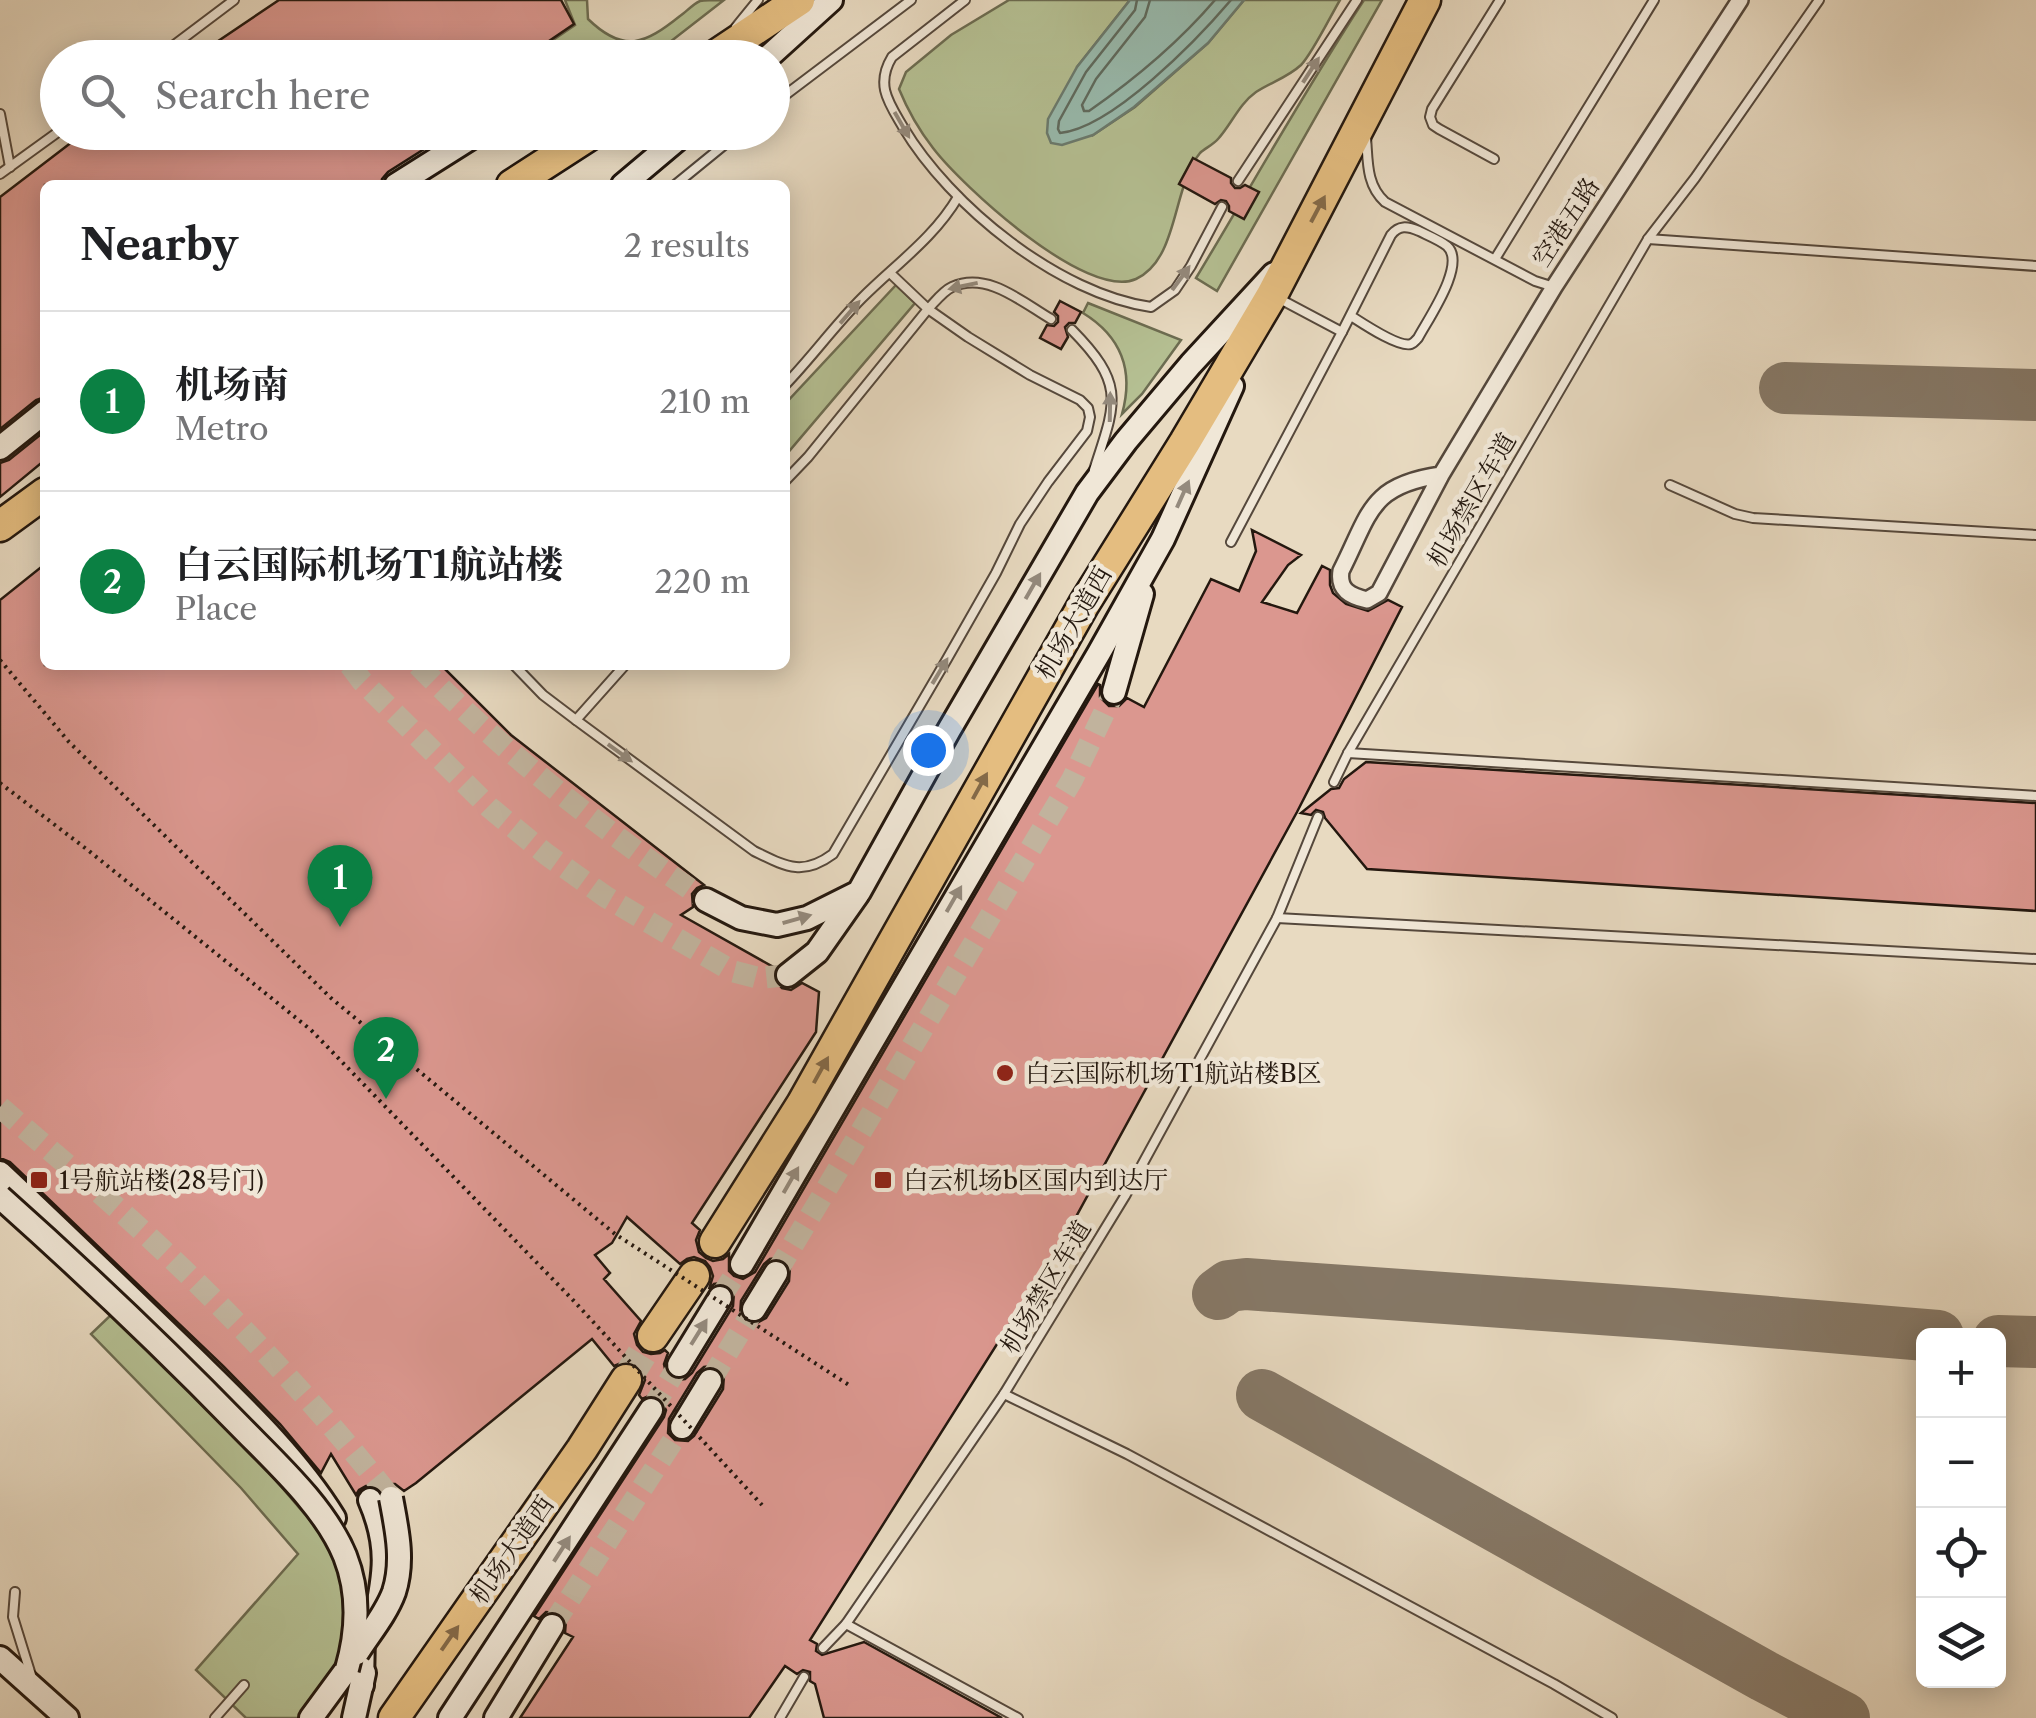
<!DOCTYPE html>
<meta charset="utf-8">
<style>
:root{--surface:#fff;--page:#f2f2f2;--text:#202124;--muted:#757577;--line:#e0e0e0;--accent:#0b8043}
body{margin:0;font-family:"Libre Caslon Text","Noto Serif SC",serif;background:var(--page);color:var(--text)}
.controls{position:absolute;right:30px;bottom:30px;display:grid;overflow:hidden;border-radius:15px;box-shadow:0 5px 25px #0003}
.controls button{width:90px;height:90px;display:grid;place-items:center;padding:0;border:0;border-bottom:2px solid var(--line);background:var(--surface);color:var(--text);font:50px sans-serif}
.you{position:absolute;left:928px;top:750px;width:35px;height:35px;margin:-25px;border:8px solid #fff;border-radius:50%;background:#1a73e8;box-shadow:0 0 0 15px #1a73e833}
.badge{display:grid;place-items:center;width:65px;height:65px;border-radius:50%;background:var(--accent);color:#fff;font-size:32px;font-weight:700}
.pin{position:absolute;translate:-50% -82px;filter:drop-shadow(0 2px 5px #0008)}
.pin::after{content:'';position:absolute;top:52px;width:35px;height:30px;background:inherit;clip-path:polygon(0 0,100% 0,50% 100%)}
.list{margin:0;padding:0;list-style:none}
h2{display:flex;justify-content:space-between;align-items:center;height:130px;margin:0;padding:0 40px;font-size:42px}
h2 small{font-size:32px;font-weight:400;color:var(--muted)}
.list li{display:grid;grid-template-columns:65px 1fr auto;gap:30px;align-items:center;box-sizing:border-box;height:180px;padding:0 40px;border-top:2px solid var(--line)}
.list b{display:block;font-size:38px;white-space:nowrap}
.list p{margin:0;font-size:32px;white-space:nowrap;color:var(--muted)}
.list em{font-size:32px;font-style:normal;color:var(--muted)}
.icon{flex:none;width:55px;height:55px;fill:none;stroke:currentColor;stroke-width:2;stroke-linecap:round;stroke-linejoin:round}
.map{position:relative;flex:none;width:2036px;height:1718px;overflow:hidden}
.search{position:absolute;background:var(--surface);box-shadow:0 5px 25px #0003;left:40px;top:40px;width:750px;height:110px;display:flex;align-items:center;gap:25px;box-sizing:border-box;padding:0 35px;border-radius:55px;color:var(--muted);font-size:38px}
.panel{position:absolute;background:var(--surface);box-shadow:0 5px 25px #0003;left:40px;top:180px;width:750px;height:490px;border-radius:15px}
.map>svg:first-child{display:block}
</style>
<div class="map">
<svg width="2036" height="1718" viewBox="0 0 2036 1718">
<rect width="100%" height="100%" fill="#e8dac1"/>
<filter id="stains"><feTurbulence type="fractalNoise" baseFrequency=".002" numOctaves="4"/><feColorMatrix values="0 0 0 0 .2 0 0 0 0 .09 0 0 0 0 .02 0 0 0 .5 -.17"/></filter>
<radialGradient id="worn" r=".72"><stop offset=".6" stop-color="#630" stop-opacity="0"/><stop offset="1" stop-color="#630" stop-opacity=".3"/></radialGradient>
<g fill="#b5c093" stroke="#6c6c51" stroke-width="2.5">
<path d="M565,0H587L588,19C624,54 645,44 680,16C686,12 693,4 700,1C706,0 717,0 724,0L670,42L646,57H528L575,25Z"/>
<path d="M1009,0H1130L1077,67L1093,135L1135,107L1208,43L1244,0H1340C1331,15 1312,54 1301,65C1287,78 1271,82 1256,92C1239,104 1231,125 1218,139C1213,145 1205,148 1200,153C1172,187 1179,259 1136,279C1087,301 962,186 933,148C919,130 908,111 899,89L906,72L951,35Z"/>
<path d="M1364,0H1382L1217,291L1196,278C1252,185 1305,90 1364,0Z"/>
<path d="M896,285L915,303L785,456V404Z"/>
<path d="M1088,303L1181,340L1142,394L1122,414C1134,371 1122,337 1083,313Z"/>
<path d="M113,1313L238,1436L314,1525L342,1568L346,1622L342,1653L328,1686L303,1718H246L196,1670L298,1554L241,1488L91,1334Z"/>
</g>
<path fill="#98bbae" stroke="#6a7a6e" stroke-width="2.5" d="M1130,0H1244L1208,43L1134,107L1093,135L1062,145L1051,143L1047,133L1048,119L1077,67Z"/>
<g fill="none" stroke-linecap="round" stroke-linejoin="round">
<g stroke="#5e6a5e" stroke-width="2.5">
<path d="M1137,0L1135,10L1086,72L1059,121L1058,129L1060,133C1112,128 1197,40 1231,0"/>
<path d="M1150,0L1145,17L1096,79L1082,105L1084,111H1089C1135,79 1179,42 1215,0"/>
</g>
<g stroke="#867968" stroke-width="52">
<path d="M1785,388L2036,395"/>
<path d="M1218,1294L1229,1286L1246,1284L1672,1314L1938,1336"/>
<path d="M1998,1341L2036,1342"/>
<path d="M1262,1395L1764,1676L1844,1718"/>
</g>
</g>
<g fill="#db978f" stroke="#24180f" stroke-width="2.5" fill-rule="evenodd">
<path d="M279,0H561L574,24L524,58H193Z"/>
<path d="M85,132H451L388,172L382,179L381,185H45V397L36,400L0,429V197Z"/>
<path d="M1193,158L1231,178V183L1235,188H1240L1245,185L1259,192L1244,219L1229,211V206L1226,201L1221,200L1215,204L1179,184Z"/>
<path d="M1060,301L1081,312L1075,323H1069L1065,327L1068,337L1061,349L1040,338L1047,325L1054,326L1058,322V316L1054,312Z"/>
<path d="M45,431V460L0,497V463L9,460Z"/>
<path d="M1252,530L1301,555L1288,565L1262,602L1297,613L1322,566L1330,570V585L1333,593L1346,604L1368,611L1388,600L1402,607L1297,812L1066,1235L810,1640L817,1644L816,1651L822,1655L864,1642L1002,1718H824L815,1684L810,1681V1672L803,1670L797,1674L785,1666L749,1718H520L573,1637L565,1633L566,1620L559,1613L546,1612L539,1619L534,1616L664,1417L666,1410L660,1398L651,1395L642,1399L639,1395L645,1380L643,1372L637,1365L626,1361L614,1366L592,1339L416,1483L404,1491L395,1484H387L380,1489L373,1485L366,1486L359,1490L356,1495L331,1454L321,1473L280,1424L223,1366L10,1162L0,1158V600L45,564V665H441L511,735L704,885L697,888L692,894L693,907L681,915L775,968L773,978L782,988L791,990L802,983L819,992L816,1032L692,1223L700,1230L696,1240L699,1252L706,1258L713,1261L723,1259L729,1254V1271L734,1276L743,1279L755,1272L1098,684L1100,685V697L1109,706H1119L1127,698L1144,707L1211,579L1239,591L1256,551ZM627,1217L680,1264L687,1259L694,1257L705,1261L710,1267L713,1276L709,1289L714,1284L721,1283L729,1286L734,1292L733,1306L692,1373L685,1379L678,1380L666,1373L664,1364L668,1353L665,1350L660,1353L651,1354L643,1352L637,1345L634,1334L641,1321L604,1279L610,1273L595,1255L612,1243ZM777,1258L785,1261L790,1267L789,1281L766,1318L755,1324L747,1322L740,1315L741,1301L764,1264L770,1259ZM711,1366L719,1369L724,1375L723,1389L694,1436L688,1441L675,1440L668,1433L669,1419L697,1373L704,1367Z"/>
<path d="M1366,762L2036,803V911L1367,869L1325,818L1323,812L1316,810L1311,815L1301,813L1331,789L1339,788L1344,779Z"/>
</g>
<g fill="none" stroke-linecap="round" stroke-linejoin="round">
<g stroke="#c1b39d" stroke-width="22" stroke-dasharray="22 11" stroke-linecap="butt">
<path d="M350,665L362,681L489,807L546,854L606,897L732,971L759,978L788,975"/>
<path d="M418,665C505,754 603,830 706,900"/>
<path d="M0,1107C50,1151 102,1193 151,1239C237,1319 318,1406 391,1498"/>
<path d="M776,1273L1072,780L1114,692"/>
<path d="M720,1298L742,1264"/>
<path d="M710,1381L754,1309"/>
<path d="M651,1410L679,1365"/>
<path d="M552,1626L682,1427"/>
</g>
<path stroke="#c1b39d" stroke-width="30" stroke-dasharray="30 15" stroke-linecap="butt" d="M626,1380L653,1336"/>
<g stroke="#55483c" stroke-width="12">
<g id="lane">
<path d="M965,0L892,57C875,85 889,103 903,127C950,206 1059,294 1151,307L1175,290L1191,266L1222,207"/>
<path d="M736,27L758,0"/>
<path d="M157,58L234,0"/>
<path d="M772,105L911,0"/>
<path d="M0,114L10,167"/>
<path d="M1366,137C1368,161 1366,185 1385,202L1535,281L1554,287"/>
<path d="M1494,159L1439,129L1433,125L1430,117L1432,109L1500,0"/>
<path d="M0,174L58,132"/>
<path d="M1238,181L1357,0"/>
<path d="M675,185L740,132"/>
<path d="M1648,239L2036,266"/>
<path d="M1495,259L1654,0"/>
<path d="M1278,298L1342,332L1391,235C1399,225 1407,226 1419,231C1427,235 1440,240 1447,246C1467,264 1428,319 1418,338C1416,340 1414,343 1411,344C1399,348 1362,323 1351,316"/>
<path d="M1072,330C1126,385 1116,402 1094,470"/>
<path d="M785,385C812,357 835,325 862,298C895,265 934,238 958,197"/>
<path d="M785,481L808,457L928,309C935,302 943,291 952,287C987,271 1022,302 1051,319"/>
<path d="M1670,485L1735,514L1753,518L2036,535"/>
<path d="M1231,542L1342,332"/>
<path d="M514,665L543,695L576,720L754,851C785,866 802,877 833,854L947,659L996,573L1020,524L1048,482L1087,431L1090,417L1088,408L1080,400L1030,375L968,337L928,309L890,273"/>
<path d="M576,720L625,665"/>
<path d="M1348,753L2036,796"/>
<path d="M1334,782L1348,753L1648,239L1695,178L1819,0"/>
<path d="M1277,918L2036,959"/>
<path d="M1004,1394L1127,1454L1554,1684L1612,1718"/>
<path d="M15,1592L13,1617L31,1675"/>
<path d="M846,1624L1018,1718"/>
<path d="M823,1648L846,1624L1004,1394L1125,1196L1277,918L1318,817"/>
<path d="M215,1718L244,1685"/>
<path d="M780,1718L804,1677"/>
</g>
</g>
<g stroke="#55483c" stroke-width="20">
<path id="street" d="M1441,475C1369,485 1370,514 1341,571C1338,590 1350,596 1367,600L1379,593L1441,475L1554,287L1740,0"/>
</g>
<g stroke="#24180f" stroke-width="28">
<g id="secondary">
<path d="M767,58L831,0"/>
<path d="M396,185L480,132"/>
<path d="M623,185L686,132"/>
<path d="M0,448L45,412"/>
<path d="M1114,692L1142,594"/>
<path d="M706,900L741,918L777,925L807,918L859,892L949,730L1087,493L1126,441L1191,364L1274,274"/>
<path d="M788,975L817,952L857,895"/>
<path d="M0,1173C65,1234 129,1296 193,1358C244,1408 297,1458 334,1518"/>
<path d="M742,1264L1099,653L1163,539L1232,386"/>
<path d="M754,1309L776,1273"/>
<path d="M679,1365L720,1298"/>
<path d="M682,1427L710,1381"/>
<path d="M370,1500C390,1546 385,1574 375,1622"/>
<path d="M0,1658L67,1718"/>
<path d="M362,1685L363,1634"/>
<path d="M311,1718L347,1669"/>
<path d="M354,1718L364,1673"/>
<path d="M450,1718L651,1410"/>
<path d="M496,1718L552,1626"/>
</g>
</g>
<g stroke="#24180f" stroke-width="35">
<g id="highway">
<path d="M712,58L799,0"/>
<path d="M512,185L594,132"/>
<path d="M0,526L45,493"/>
<path d="M715,1242L802,1104L1084,604L1185,442L1272,295L1425,0"/>
<path d="M653,1336L694,1276"/>
<path d="M394,1718L582,1449L626,1380"/>
</g>
</g>
<use href="#lane" stroke="#f0e7d7" stroke-width="8"/>
<use href="#street" stroke="#f0e7d7" stroke-width="15"/>
<use href="#secondary" stroke="#f0e7d7" stroke-width="22"/>
<use href="#highway" stroke="#e4bd80" stroke-width="30"/>
<g stroke="#24180f" stroke-width="28" stroke-linecap="butt">
<g id="secondary-bridge">
<path d="M0,1197C83,1271 162,1346 239,1425C276,1463 325,1507 345,1556C360,1594 358,1631 347,1669"/>
<path d="M357,1653C369,1634 386,1614 394,1592C404,1561 397,1530 391,1498"/>
</g>
</g>
<g stroke="#24180f" stroke-width="4" stroke-dasharray="2.5 5" stroke-linecap="butt">
<path d="M0,660L69,742L331,998L615,1234L852,1387"/>
<path d="M0,783L89,851L311,1030L572,1299L762,1505"/>
</g>
<use href="#secondary-bridge" stroke="#f0e7d7" stroke-width="22"/>
</g>
<defs><path id="oneway-solid" d="M-6-.8H1V-3.2L6.5 0L1 3.2V.8H-6Z" transform="scale(2.5)"/></defs>
<g fill="#948a7d">
<use href="#oneway-solid" transform="translate(1311 70) rotate(-57)"/>
<use href="#oneway-solid" transform="translate(902 125) rotate(60)"/>
<use href="#oneway-solid" transform="translate(1181 278) rotate(-54)"/>
<use href="#oneway-solid" transform="translate(963 286) rotate(168)"/>
<use href="#oneway-solid" transform="translate(850 312) rotate(-49)"/>
<use href="#oneway-solid" transform="translate(1110 407) rotate(-89)"/>
<use href="#oneway-solid" transform="translate(1183 494) rotate(-66)"/>
<use href="#oneway-solid" transform="translate(1033 586) rotate(-60)"/>
<use href="#oneway-solid" transform="translate(940 671) rotate(-59)"/>
<use href="#oneway-solid" transform="translate(620 753) rotate(36)"/>
<use href="#oneway-solid" transform="translate(954 899) rotate(-60)"/>
<use href="#oneway-solid" transform="translate(797 919) rotate(-16)"/>
<use href="#oneway-solid" transform="translate(791 1180) rotate(-60)"/>
<use href="#oneway-solid" transform="translate(699 1332) rotate(-58)"/>
<use href="#oneway-solid" transform="translate(562 1549) rotate(-57)"/>
</g>
<g fill="#846a48">
<use href="#oneway-solid" transform="translate(1318 209) rotate(-62)"/>
<use href="#oneway-solid" transform="translate(980 786) rotate(-61)"/>
<use href="#oneway-solid" transform="translate(821 1070) rotate(-61)"/>
<use href="#oneway-solid" transform="translate(450 1638) rotate(-55)"/>
</g>
<g fill="#8f2418" stroke="#f0e7d7" stroke-width="4">
<circle cx="1005" cy="1073" r="10"/>
<rect x="29" y="1170" width="20" height="20" rx="5"/>
<rect x="873" y="1170" width="20" height="20" rx="5"/>
</g>
<g text-anchor="middle" dominant-baseline="central" stroke-width="9" stroke-linejoin="round" paint-order="stroke">
<g font-size="25" fill="#24180f" stroke="#f0e7d7">
<text transform="translate(1566 222) rotate(-57)">空港五路</text>
<text transform="translate(1472 500) rotate(-60)">机场禁区车道</text>
<text transform="translate(1074 623) rotate(-60)">机场大道西</text>
<text transform="translate(1046 1287) rotate(-59)">机场禁区车道</text>
<text transform="translate(512 1550) rotate(-55)">机场大道西</text>
</g>
<g font-size="25" fill="#24180f" stroke="#f0e7d7" text-anchor="start">
<text x="1025" y="1073">白云国际机场T1航站楼B区</text>
<text x="59" y="1180">1号航站楼(28号门)</text>
<text x="903" y="1180">白云机场b区国内到达厅</text>
</g>
</g>
<rect width="100%" height="100%" filter="url(#stains)"/>
<rect width="100%" height="100%" fill="url(#worn)"/>
</svg>
<div class="controls">
<button>+</button>
<button>−</button>
<button><svg class="icon" aria-label="locate" viewBox="0 0 24 24"><circle cx="12" cy="12" r="6"/><path d="M12 2v4M12 18v4M2 12h4M18 12h4"/></svg></button>
<button><svg class="icon" aria-label="layers" viewBox="0 0 24 24"><path d="M12 4l9 5-9 5-9-5zM3 14l9 5 9-5"/></svg></button>
</div>
<div class="you"></div>
<div class="pin badge" style="left:340px;top:927px">1</div>
<div class="pin badge" style="left:386px;top:1099px">2</div>
<div class="search"><svg class="icon" aria-label="search" viewBox="0 0 24 24"><circle cx="10" cy="10" r="6"/><path d="M15 15l6 6"/></svg>Search here</div>
<section class="panel">
<h2>Nearby<small>2 results</small></h2>
<ul class="list">
<li><span class="badge">1</span><div><b>机场南</b><p>Metro</p></div><em>210 m</em></li>
<li><span class="badge">2</span><div><b>白云国际机场T1航站楼</b><p>Place</p></div><em>220 m</em></li>
</ul>
</section>
</div>
